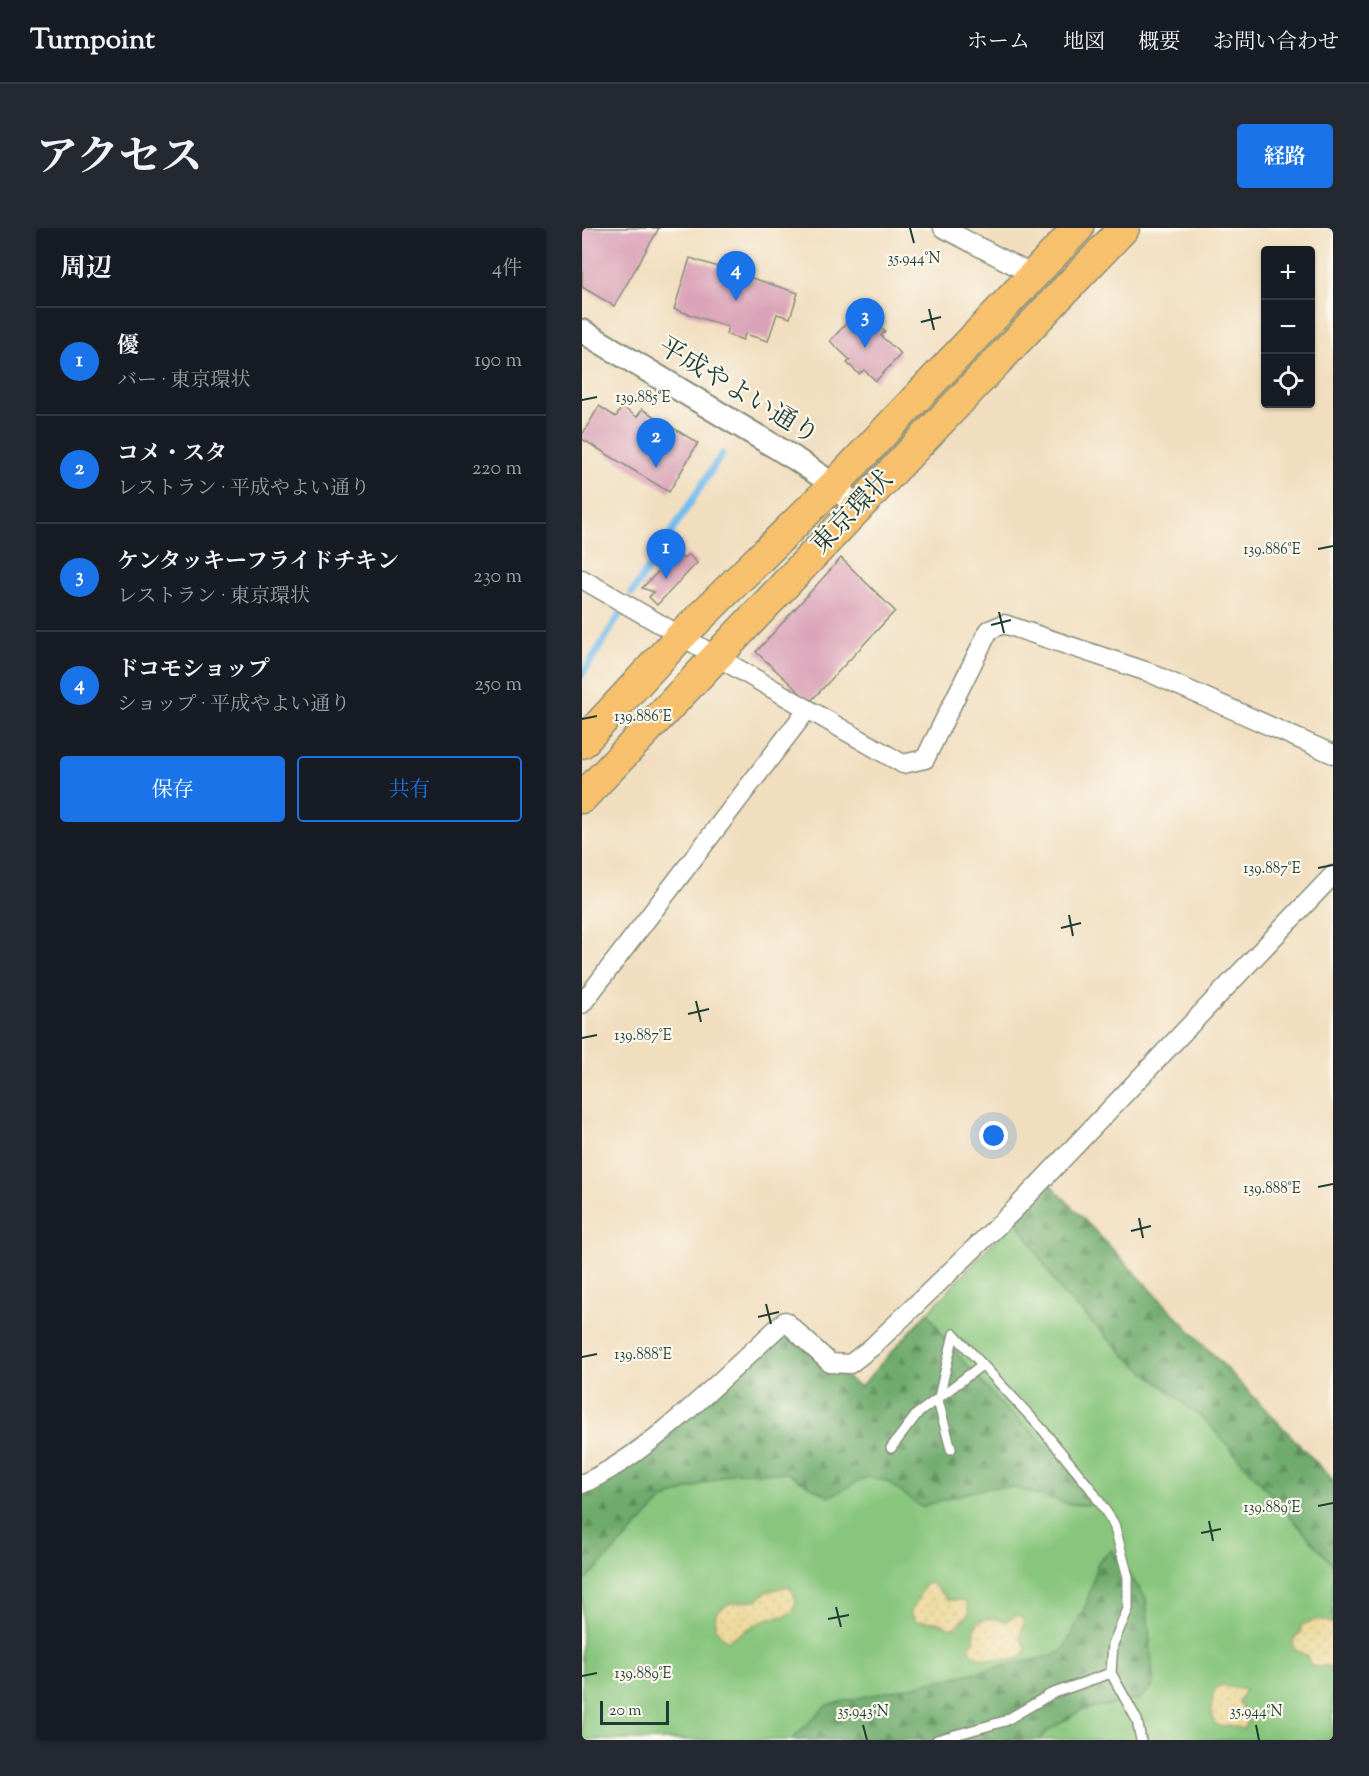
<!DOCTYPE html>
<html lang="ja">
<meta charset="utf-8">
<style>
:root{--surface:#171b24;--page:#242831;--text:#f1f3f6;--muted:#9ea1a6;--line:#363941;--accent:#1a73e8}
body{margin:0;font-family:"Sorts Mill Goudy","Noto Serif JP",serif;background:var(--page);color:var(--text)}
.controls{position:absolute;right:18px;top:18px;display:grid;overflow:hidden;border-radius:6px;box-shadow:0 2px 4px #0004}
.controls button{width:54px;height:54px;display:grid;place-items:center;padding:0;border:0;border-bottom:2px solid var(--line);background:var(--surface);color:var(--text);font:30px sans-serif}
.scale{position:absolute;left:18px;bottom:15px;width:69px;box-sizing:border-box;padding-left:6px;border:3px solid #1f3d34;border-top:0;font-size:16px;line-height:21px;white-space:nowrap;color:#1f3d34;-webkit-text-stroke:4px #fbf7ec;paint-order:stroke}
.you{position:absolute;left:412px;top:908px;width:21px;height:21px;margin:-15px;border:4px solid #fff;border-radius:50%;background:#1a73e8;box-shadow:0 0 0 9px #1a73e833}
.badge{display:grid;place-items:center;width:39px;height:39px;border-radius:50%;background:var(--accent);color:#fff;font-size:20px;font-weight:700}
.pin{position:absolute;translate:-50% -50px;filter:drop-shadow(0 2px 3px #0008)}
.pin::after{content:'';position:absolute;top:32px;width:21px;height:18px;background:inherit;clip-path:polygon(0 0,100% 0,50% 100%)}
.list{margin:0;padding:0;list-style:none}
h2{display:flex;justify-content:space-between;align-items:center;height:78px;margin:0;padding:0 24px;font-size:26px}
h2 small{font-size:20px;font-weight:400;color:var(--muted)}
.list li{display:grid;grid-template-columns:39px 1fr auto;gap:18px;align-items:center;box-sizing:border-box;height:108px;padding:0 24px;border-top:2px solid var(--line)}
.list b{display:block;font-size:22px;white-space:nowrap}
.list p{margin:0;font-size:20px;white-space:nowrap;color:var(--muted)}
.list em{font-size:20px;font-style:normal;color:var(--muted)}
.actions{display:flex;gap:12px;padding:18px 24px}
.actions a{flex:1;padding:14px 0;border:2px solid var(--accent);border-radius:6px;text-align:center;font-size:21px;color:var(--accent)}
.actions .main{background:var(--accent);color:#fff}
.icon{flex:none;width:33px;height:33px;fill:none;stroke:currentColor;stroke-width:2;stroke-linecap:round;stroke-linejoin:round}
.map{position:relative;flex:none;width:751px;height:1512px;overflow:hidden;border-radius:6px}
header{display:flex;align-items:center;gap:36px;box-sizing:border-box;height:84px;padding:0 30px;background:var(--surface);border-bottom:2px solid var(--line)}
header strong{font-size:28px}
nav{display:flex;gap:33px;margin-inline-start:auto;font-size:21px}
.intro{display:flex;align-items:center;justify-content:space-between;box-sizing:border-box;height:144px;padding:0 36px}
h1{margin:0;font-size:42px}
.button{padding:15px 27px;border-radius:6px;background:var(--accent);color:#fff;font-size:21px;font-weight:700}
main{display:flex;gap:36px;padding:0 36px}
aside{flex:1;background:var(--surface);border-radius:6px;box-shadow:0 2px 4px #0004}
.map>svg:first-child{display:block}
</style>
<header>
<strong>Turnpoint</strong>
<nav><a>ホーム</a><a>地図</a><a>概要</a><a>お問い合わせ</a></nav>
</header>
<div class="intro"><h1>アクセス</h1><a class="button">経路</a></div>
<main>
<aside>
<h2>周辺<small>4件</small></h2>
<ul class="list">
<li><span class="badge">1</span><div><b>優</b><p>バー · 東京環状</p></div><em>190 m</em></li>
<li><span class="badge">2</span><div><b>コメ・スタ</b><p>レストラン · 平成やよい通り</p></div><em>220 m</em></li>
<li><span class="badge">3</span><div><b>ケンタッキーフライドチキン</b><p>レストラン · 東京環状</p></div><em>230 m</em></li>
<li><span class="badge">4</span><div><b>ドコモショップ</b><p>ショップ · 平成やよい通り</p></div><em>250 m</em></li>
</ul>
<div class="actions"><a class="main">保存</a><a>共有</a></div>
</aside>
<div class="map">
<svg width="751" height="1512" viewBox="0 0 751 1512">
<defs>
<pattern id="forest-firs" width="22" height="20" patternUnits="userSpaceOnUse" patternTransform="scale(1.5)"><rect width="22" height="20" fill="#6eab6c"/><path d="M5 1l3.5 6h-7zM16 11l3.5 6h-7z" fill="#5a8c5a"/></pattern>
<pattern id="sand-dots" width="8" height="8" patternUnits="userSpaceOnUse" patternTransform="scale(1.5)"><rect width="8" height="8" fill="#eeda9e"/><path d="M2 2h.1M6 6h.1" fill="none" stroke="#ccbc89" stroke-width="1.8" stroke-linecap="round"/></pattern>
</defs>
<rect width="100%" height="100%" fill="#fbf7ec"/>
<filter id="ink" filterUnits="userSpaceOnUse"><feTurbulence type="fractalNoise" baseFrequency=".0167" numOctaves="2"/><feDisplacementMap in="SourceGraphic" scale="12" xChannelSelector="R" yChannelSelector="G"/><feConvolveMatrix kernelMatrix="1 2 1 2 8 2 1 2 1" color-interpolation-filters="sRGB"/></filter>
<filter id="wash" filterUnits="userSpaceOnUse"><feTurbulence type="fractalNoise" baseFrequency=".008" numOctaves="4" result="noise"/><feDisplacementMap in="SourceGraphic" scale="24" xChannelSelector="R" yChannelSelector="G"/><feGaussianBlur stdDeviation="1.35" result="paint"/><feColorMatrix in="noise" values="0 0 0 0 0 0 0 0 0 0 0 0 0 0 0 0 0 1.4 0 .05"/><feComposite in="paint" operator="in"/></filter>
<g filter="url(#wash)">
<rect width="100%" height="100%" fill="#f1debf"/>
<path fill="#88c67d" stroke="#548258" stroke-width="1.5" d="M466,954L751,1252V1512H0V1253L201,1107L278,1159Z"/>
<g fill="url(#forest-firs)" stroke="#467450" stroke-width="1.5">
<path d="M466,954L751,1252V1337L626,1195L547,1131L480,1065L433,990Z"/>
<path d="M346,1084L362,1110L423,1181L454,1207L511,1270L510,1276C478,1282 450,1259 420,1259C393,1260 365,1271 339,1279L304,1253L285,1249L247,1269L205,1245L152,1244L82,1271L0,1356V1253L201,1107L278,1159Z"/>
<path d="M530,1322L564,1370L572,1457L558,1471L500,1482L464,1504L458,1512H209L245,1477L473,1427L481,1422L504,1377L516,1334Z"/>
</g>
<g fill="url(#sand-dots)" stroke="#868c69" stroke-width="1.5">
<path d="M350,1355L367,1372H380L385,1375L387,1385L375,1399L368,1400L355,1394L334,1393L328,1384C338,1372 336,1365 344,1356Z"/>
<path d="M208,1358L214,1372L211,1383L204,1388L184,1391L145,1413C134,1404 132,1399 134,1385L148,1375L175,1372L185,1363Z"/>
<path d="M436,1387L442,1392L438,1410L444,1419L441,1429C427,1434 405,1432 391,1427L387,1418L392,1413L393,1400L397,1393L407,1390L424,1393Z"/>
<path d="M736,1391L751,1395V1445L746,1438L733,1439L728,1437L725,1428L712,1421L711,1412L719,1404V1397Z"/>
<path d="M640,1457L663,1462L657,1474L667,1491L661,1501L646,1497L638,1499L632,1494C628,1482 629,1473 633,1461Z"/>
</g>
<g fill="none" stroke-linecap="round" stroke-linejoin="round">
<g stroke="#76bded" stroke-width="7">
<path d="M50,365L140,226"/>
<path d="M0,447L38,386"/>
</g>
</g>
<g id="blocks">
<g fill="#daa2b8">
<path d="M0,0H77L32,78L0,59Z"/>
<path d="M108,30L216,65L208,90L195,86L186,113L163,106L161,112L144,106L146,99L92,81Z"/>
<path d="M275,84L290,98L293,94L303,103L299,108L319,126L294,153L282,142L277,146L265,135L268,132L248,113Z"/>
<path d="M17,178L34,189L40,179L55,189L60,181L116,215L87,264L0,211V207Z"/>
<path d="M90,320L101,331L106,326L115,335L75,377L67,369L72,364L60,360L77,343L73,338Z"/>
<path d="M259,330L313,383L228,474L174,424Z"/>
</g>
</g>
</g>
<g filter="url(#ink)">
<use href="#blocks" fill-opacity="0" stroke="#888e7a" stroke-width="1.5"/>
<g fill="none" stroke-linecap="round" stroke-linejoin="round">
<g stroke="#888e7a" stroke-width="12">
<g id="service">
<path d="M309,1220L335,1186L400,1137"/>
<path d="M369,1221L356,1173L372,1106L460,1201L509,1261L532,1296L546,1349V1381L531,1416L529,1445L555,1492L559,1512"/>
<path d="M355,1512L423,1493L469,1466L529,1445"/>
</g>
</g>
<g stroke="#888e7a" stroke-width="21">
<g id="minor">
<path d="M361,0L451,47"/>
<path d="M0,351L321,536L343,531L407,402L422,396L566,444L751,526"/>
<path d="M0,776L225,482"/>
<path d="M0,1256C70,1225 145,1145 203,1093L248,1135L268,1136L290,1119L431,983L751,647"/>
</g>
</g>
<g stroke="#888e7a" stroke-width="26">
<path id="tertiary" d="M0,103L212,230L252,257L276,281"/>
</g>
<g stroke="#888e7a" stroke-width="33">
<g id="trunk">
<path d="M0,515L98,409L252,257L496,0"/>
<path d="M0,570L542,0"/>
</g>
</g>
<use href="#service" stroke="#fff" stroke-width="9"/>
<use href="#minor" stroke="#fff" stroke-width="18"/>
<use href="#tertiary" stroke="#fff" stroke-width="22"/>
<use href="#trunk" stroke="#f7c06c" stroke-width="30"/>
</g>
</g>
<path fill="none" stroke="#1f3d34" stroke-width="2" d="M328,0L332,15M347,81L352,102M339,94L359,89M0,172L15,169M736,321L751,318M417,384L422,405M409,397L429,392M0,491L15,488M736,640L751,637M487,687L491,708M479,700L499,695M114,773L119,794M106,786L127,781M0,810L15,807M736,959L751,956M557,990L561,1010M549,1003L569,998M184,1076L189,1096M176,1089L197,1084M0,1129L15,1126M736,1278L751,1275M627,1293L631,1313M619,1305L639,1301M254,1379L259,1399M246,1391L267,1387M0,1448L15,1445M281,1497L285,1512M674,1497L677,1512"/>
<g text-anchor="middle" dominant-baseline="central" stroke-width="4.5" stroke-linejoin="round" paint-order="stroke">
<g font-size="26" fill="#1f3d34" stroke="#fbf7ec">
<text transform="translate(156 164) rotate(31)">平成やよい通り</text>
<text transform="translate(271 285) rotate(-46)">東京環状</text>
</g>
</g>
<g font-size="15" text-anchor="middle" fill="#1f3d34" stroke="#fbf7ec" stroke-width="4.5" stroke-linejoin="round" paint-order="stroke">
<text x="332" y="35">35.944°N</text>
<text x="61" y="174">139.885°E</text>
<text x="690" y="326">139.886°E</text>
<text x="61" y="493">139.886°E</text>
<text x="690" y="645">139.887°E</text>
<text x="61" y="812">139.887°E</text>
<text x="690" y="965">139.888°E</text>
<text x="61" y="1131">139.888°E</text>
<text x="690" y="1284">139.889°E</text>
<text x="61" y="1450">139.889°E</text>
<text x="281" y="1488">35.943°N</text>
<text x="674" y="1488">35.944°N</text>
</g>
</svg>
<div class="controls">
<button>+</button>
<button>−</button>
<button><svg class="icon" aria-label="locate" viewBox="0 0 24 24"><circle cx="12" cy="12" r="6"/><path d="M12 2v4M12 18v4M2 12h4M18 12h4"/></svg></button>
</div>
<div class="scale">20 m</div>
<div class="you"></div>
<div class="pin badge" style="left:84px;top:351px">1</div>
<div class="pin badge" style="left:74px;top:240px">2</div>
<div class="pin badge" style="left:283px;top:120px">3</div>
<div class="pin badge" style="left:154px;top:73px">4</div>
</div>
</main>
